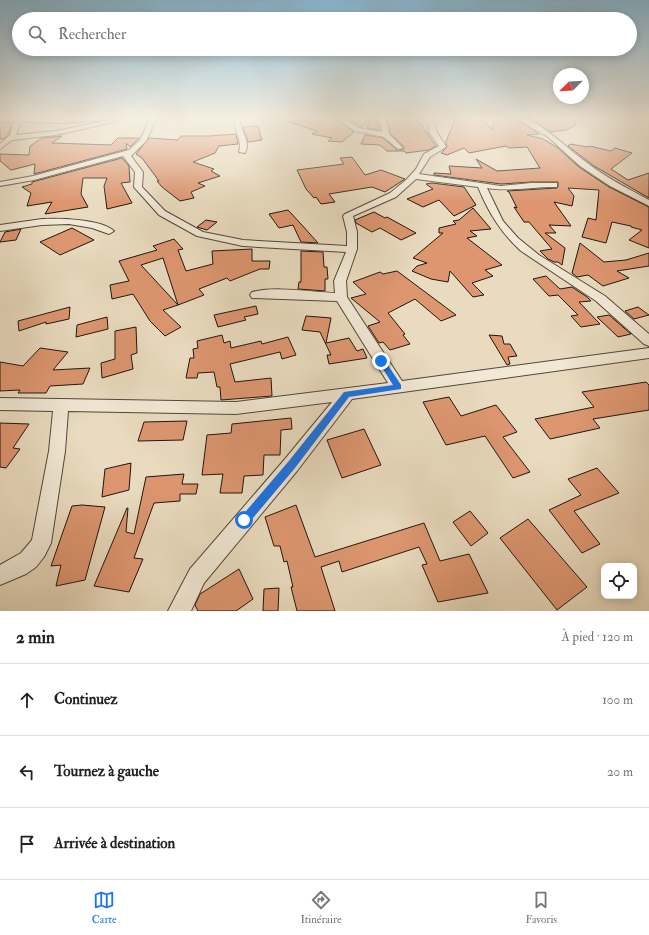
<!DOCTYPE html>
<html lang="fr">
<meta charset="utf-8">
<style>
:root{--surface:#fff;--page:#f2f2f2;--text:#222;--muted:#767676;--line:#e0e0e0;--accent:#1a73e8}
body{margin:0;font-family:"IM FELL Double Pica",serif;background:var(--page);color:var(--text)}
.controls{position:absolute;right:12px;bottom:12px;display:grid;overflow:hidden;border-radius:8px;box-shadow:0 2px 10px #0003}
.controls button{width:36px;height:36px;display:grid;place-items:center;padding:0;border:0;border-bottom:1px solid var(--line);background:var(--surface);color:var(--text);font:20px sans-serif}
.compass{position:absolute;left:553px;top:68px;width:36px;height:36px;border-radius:50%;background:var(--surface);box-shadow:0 2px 10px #0003;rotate:246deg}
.stop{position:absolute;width:12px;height:12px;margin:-9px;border:3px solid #1a73e8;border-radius:50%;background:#fff}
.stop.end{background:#1a73e8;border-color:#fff;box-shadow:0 1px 4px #0008}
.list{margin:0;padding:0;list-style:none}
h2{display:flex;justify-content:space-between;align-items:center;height:52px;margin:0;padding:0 16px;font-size:17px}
h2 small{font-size:13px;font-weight:400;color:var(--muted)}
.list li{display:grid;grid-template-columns:26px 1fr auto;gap:12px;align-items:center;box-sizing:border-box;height:72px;padding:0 16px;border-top:1px solid var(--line)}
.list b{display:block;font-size:15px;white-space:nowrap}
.list em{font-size:13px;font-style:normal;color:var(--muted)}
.icon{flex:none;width:22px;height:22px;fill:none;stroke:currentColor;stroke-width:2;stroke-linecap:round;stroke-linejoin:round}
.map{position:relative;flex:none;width:649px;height:611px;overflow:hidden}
.search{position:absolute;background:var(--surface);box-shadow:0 2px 10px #0003;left:12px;right:12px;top:12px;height:44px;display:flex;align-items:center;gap:10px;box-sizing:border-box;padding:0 14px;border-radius:22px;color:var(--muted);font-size:15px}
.sheet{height:268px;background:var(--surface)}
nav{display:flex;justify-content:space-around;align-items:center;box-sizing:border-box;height:56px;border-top:1px solid var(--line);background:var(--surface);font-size:11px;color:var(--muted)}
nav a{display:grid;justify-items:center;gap:2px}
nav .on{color:var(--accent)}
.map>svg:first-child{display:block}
</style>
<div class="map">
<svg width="649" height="611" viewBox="0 0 649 611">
<rect width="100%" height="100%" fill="#e9dbbf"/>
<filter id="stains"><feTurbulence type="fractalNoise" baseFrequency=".005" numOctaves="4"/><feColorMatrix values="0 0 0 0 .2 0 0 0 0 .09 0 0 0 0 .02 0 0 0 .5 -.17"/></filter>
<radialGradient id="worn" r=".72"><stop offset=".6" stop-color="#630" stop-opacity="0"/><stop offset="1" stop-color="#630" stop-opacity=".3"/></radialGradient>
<g fill="#dd9670" stroke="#20160d">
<path d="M307,117H333L354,132L342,142L328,141L332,138L312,134L317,131L289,122Z"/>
<path d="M345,117H376L380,130L367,128L371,119L361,127Z"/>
<path d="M385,117H416L436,146L429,150L406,153L404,151H387L380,145L361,144L365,135L383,138L397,150L404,149V147L390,133L389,126Z"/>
<path d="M480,117L493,130V117H513L539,134L527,135L543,139L558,148L579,167L609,187L649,207V248L629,240L642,230L631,227V226L612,222L606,243L582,237L588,218L596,220L599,190L568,188L574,196L572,206L554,202L571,226L549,225L556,233H545L565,248L562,265L558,262H554L548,259L540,251L552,249L529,222H524L514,207L517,208L509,192L507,191L557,188L558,187V182H531L501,184L434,175V173L451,174L449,166L482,168L476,159L497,171L540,168L527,147L509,148L506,146L469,153L464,148L447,155L441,153L447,147L446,142L455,118Z"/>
<path d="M525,117H573L576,125L566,130L551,132L533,121Z"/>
<path d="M0,123H10L11,127L9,134L4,139H0Z"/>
<path d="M258,126L262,140L248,142L243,127Z"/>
<path d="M236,134L238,144L219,146L215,153L193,162L214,169L211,171L220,176L198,183L205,186L191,192L194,198L180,201L162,187L157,181H159L142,158L136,154L149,138L178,140L181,136H209Z"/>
<path d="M62,136L52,143L111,145L118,138H139L130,147L126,143L127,149L34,174L35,164L11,170L0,161V154L29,155L30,146L42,138Z"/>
<path d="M570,144L588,147L590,146L611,151L615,148L632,153L611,169L628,180L649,173V198L594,166L568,146Z"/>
<path d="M352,157L365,175L381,170L405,179L385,192L372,187L329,194L335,202L321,204L316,197L314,198L306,189L297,170L344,164L340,158Z"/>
<path d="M122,158L129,166L130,182L121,183L132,203L107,209L104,186L107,178H83L81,194L88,207L45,214L52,202L27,206L31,193L22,187L32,184V182Z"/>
<path d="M432,183L464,187L476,205L454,216L439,200L423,207L407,199L433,189L426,184Z"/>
<path d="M473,208L491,229L470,231L477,236L467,238L502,265L485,270L493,276L472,283L484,295L473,297L450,271L448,282L431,279L412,271L417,266L427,263L413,258L443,233H439V228L456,224L453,221L459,220Z"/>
<path d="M288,210L301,224L318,243L301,242L293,225L279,228L269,214Z"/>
<path d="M374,212L385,218L387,217L416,233L401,240L380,228L372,232L356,223L355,220Z"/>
<path d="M206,220L217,222L207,230L197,227Z"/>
<path d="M72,228L94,240L60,255L40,242Z"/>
<path d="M21,229L16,240L0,242L5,232Z"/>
<path d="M174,239L183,249L178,250L186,271L213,264L212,251L252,249V261H270L269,269H260L230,281L227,278L199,289L204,295L178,305L163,258L141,265L178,305L163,310L181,327L165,336L150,321L133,294L112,299L110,285L129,281L119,261L157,250L153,246Z"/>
<path d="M580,243L604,262L626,260L649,253V266L617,271L629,278L603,286L588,275L577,277L572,273Z"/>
<path d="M301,251L323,252L324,267H327L328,279H325V291L298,289L299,282H301Z"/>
<path d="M397,271L456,315L441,321L415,299L388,313L405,334L403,335L410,344L390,350L383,342L379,343L368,326L380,322L351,298L366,294L353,282L380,272L383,274Z"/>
<path d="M546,276L560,289L572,287L587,297L591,301L579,302L600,324L581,327L571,316L578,315L558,295L549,296L533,279Z"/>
<path d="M256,306L258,314L244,317L246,320L218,327L214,315Z"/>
<path d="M70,307L69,319L46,324V322L19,331L18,321Z"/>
<path d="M638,307L649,315L634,319L625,311Z"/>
<path d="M609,315L631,334L618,337L597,317Z"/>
<path d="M306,316L331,318L326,343L349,338L357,351L363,349L367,358L329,364L327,355H331L320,332L302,330Z"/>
<path d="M107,317L108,329L76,337L77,325Z"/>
<path d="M136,327L137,353L131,355L133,369L102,378L101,363L115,359V331Z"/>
<path d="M222,335L224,343L230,341L231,348L261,341L262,344L288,337L296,355L282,359L280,352L230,364L235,382L271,378L272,396L221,400L220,387H217L214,372L198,373L197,378H186L190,358H194L193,349L198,348L197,341Z"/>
<path d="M489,335L502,336L504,344H510L517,356L508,357L510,364L507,365Z"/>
<path d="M40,348L68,352L53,370L90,368L83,384L50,386L46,393H18L20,390L0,391V362L23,366Z"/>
<path d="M646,382L649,385V410L593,419L600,428L550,439L535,419L594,407L582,392Z"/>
<path d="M449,397L461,416L496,405L517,432L503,437L530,472L513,478L485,436L446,445L423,402Z"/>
<path d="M291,418L292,429L281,430L280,455H264L263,475L244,476L242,493H220L223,474L202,475L207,435L231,433L232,424Z"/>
<path d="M187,421L183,440L138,441L144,422Z"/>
<path d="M0,423L29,424L13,448L20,449L6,468L0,467Z"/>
<path d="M364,429L381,465L342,478L327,440Z"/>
<path d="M131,463L129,490L102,497L105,469Z"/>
<path d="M597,468L619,493L574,511L600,544L582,553L549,510L581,495L568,479Z"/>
<path d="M184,474L182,484H198L196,494H180V501L154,503L134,558L143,559L129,592L94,586L127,508H128L126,532L134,534L146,477Z"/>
<path d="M82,505L105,507L85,580L56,586L61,565L51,566L72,506Z"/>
<path d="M296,505L315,557L424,523L440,561L469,554L488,593L438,602L422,565L427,564L419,547L342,572L339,561L321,567L335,611H297L291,587H293L287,561L284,562L280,546H274L265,517Z"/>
<path d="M470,511L488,533L471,546L453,522Z"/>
<path d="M528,519L587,587L557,610L500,538Z"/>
<path d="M239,569L253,599L236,611H198L195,605L200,594Z"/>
<path d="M279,588L278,611H263L264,589Z"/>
</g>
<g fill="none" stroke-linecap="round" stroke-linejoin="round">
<g stroke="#52473a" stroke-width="2">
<g id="street">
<path d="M16,117H22L16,135L56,131L110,120L114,117H122L114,122L56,135L12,140L0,149V144L10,135Z"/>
<path d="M151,117H157L146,141L131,156L143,172L142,187L165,211L203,232L243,240L347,246V232L343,216L345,214L390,193L406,180L416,169L424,154L439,146L429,132V124L421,117H428L435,124C435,135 443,138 446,147L430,157L419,174L501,186L531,183H557V187H554C531,187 509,192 487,188L503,221L518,238L539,255L605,296L649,334V346L644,344L596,301L521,251C501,233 489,213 478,187L416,179L396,197L353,216L357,232V249L346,281L347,297L402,381L649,348V358L352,399L297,471L204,583L191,611H168L190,569L285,459L332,402L236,414L68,411L65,451L51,543L44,557L36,567L26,574L0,585V565L21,553L32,540L49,451L53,411L0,410V398L236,402L388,383L337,301L252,298L250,295L252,292C276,286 310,292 335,293L334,281L346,252L243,246L197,236L159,215L134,187L135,172L123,156L34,180L0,186V182L33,176L129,150L140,140Z"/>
<path d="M235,117H241C238,131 252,140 245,153L239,152C243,138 232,130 235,117Z"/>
<path d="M334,117H342L359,128L382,132V127L377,117H383L388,127L389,134L403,148L398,149L384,137L355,131Z"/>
<path d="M514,117C538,117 567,149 586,162C605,177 627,188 649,200V206L610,186L580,166L548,137Z"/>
<path d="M42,219C58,218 102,219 114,231L109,234L92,228L69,224L42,225L0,231V225Z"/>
</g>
</g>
<g stroke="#20160d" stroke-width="2">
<path id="secondary" d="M0,117H110L106,120L61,123L0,121Z"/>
</g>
<use href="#street" fill="#f1e8d5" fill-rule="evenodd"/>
<use href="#secondary" fill="#f1e8d5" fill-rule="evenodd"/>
</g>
<linearGradient id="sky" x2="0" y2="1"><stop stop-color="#87b7d2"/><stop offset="0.58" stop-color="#f5efe2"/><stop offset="1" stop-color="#f5efe2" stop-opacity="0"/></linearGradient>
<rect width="649" height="203" fill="url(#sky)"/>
<path fill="#1a73e8" d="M381,358L384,359L401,385V389L349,397L295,468L248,524L244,526L241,524L239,520L241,517L288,462L344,392L393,385L378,361Z"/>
<rect width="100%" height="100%" filter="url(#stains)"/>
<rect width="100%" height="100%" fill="url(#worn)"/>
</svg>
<div class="controls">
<button><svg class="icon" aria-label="locate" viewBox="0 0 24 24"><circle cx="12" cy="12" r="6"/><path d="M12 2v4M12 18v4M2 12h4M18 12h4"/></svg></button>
</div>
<svg class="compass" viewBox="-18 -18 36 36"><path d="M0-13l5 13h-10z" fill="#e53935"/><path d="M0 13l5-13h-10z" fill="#767676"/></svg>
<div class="stop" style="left:244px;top:520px"></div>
<div class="stop end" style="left:381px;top:361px"></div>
<div class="search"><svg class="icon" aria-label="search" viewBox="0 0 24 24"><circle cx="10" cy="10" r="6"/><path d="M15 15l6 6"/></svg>Rechercher</div>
</div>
<section class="sheet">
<h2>2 min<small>À pied · 120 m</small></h2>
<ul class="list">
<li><svg class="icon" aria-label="ahead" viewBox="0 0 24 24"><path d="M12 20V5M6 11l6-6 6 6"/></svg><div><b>Continuez</b></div><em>100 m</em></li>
<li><svg class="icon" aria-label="left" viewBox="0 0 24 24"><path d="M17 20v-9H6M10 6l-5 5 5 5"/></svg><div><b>Tournez à gauche</b></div><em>20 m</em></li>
<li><svg class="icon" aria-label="arrive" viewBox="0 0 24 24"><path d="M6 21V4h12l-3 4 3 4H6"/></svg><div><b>Arrivée à destination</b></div></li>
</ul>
</section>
<nav>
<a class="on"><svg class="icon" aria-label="map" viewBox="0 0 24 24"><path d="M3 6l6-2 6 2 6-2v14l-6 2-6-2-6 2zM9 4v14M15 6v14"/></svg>Carte</a>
<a><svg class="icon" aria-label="directions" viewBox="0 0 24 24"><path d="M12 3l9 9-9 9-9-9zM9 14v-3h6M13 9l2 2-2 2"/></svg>Itinéraire</a>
<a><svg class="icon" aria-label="saved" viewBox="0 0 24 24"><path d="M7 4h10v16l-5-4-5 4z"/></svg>Favoris</a>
</nav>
